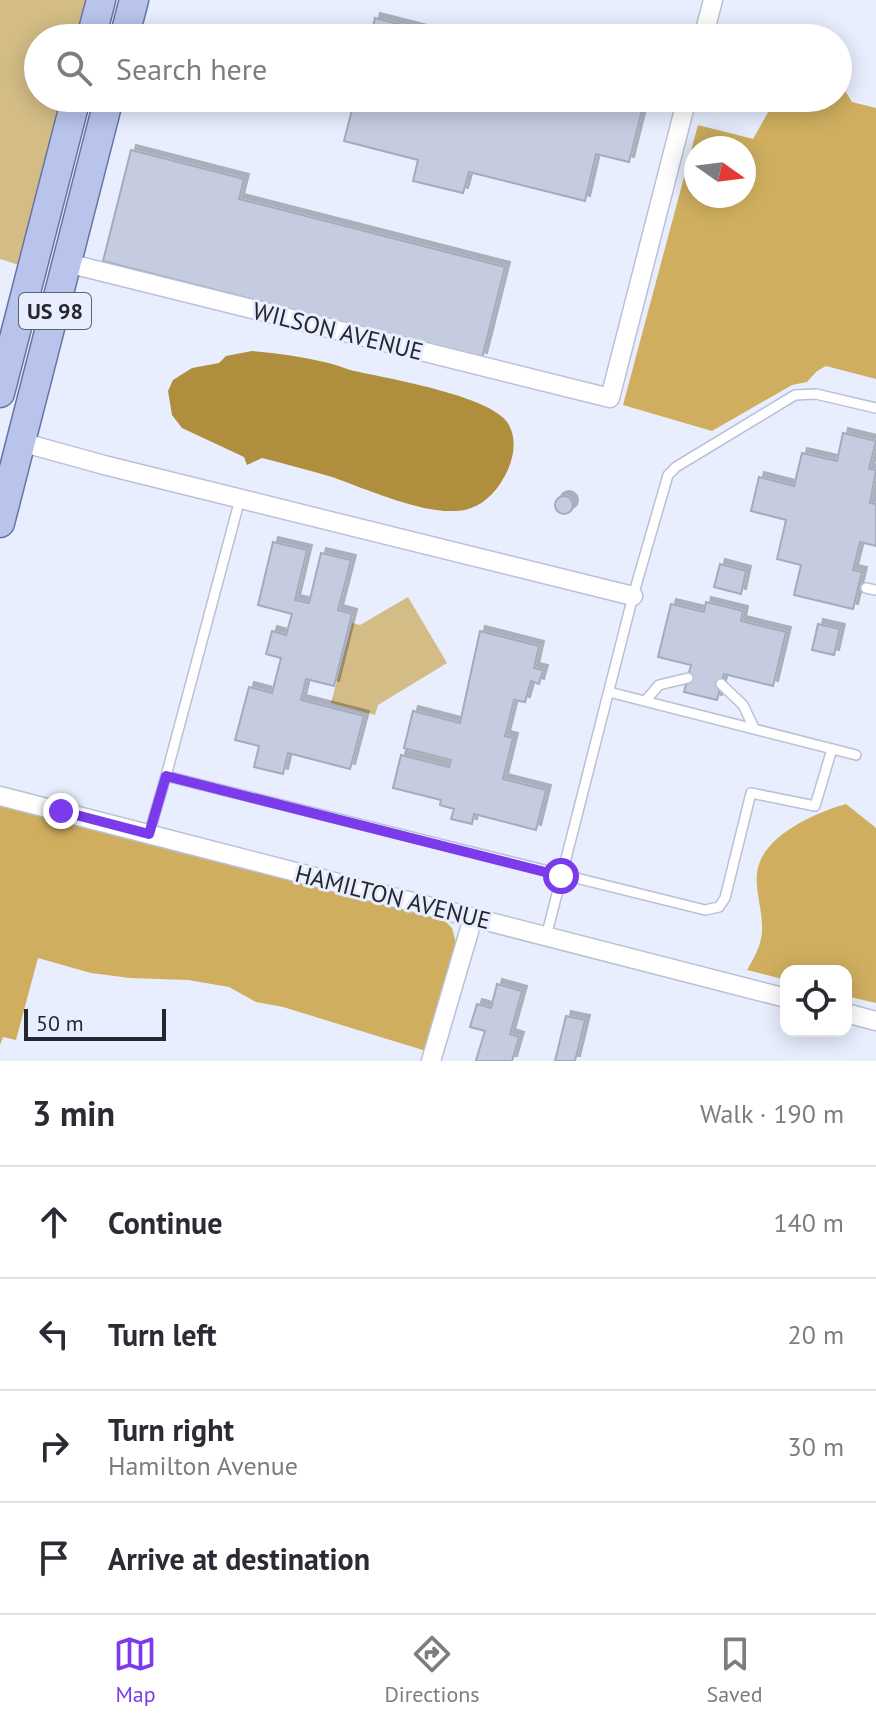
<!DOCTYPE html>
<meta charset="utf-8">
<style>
:root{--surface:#fff;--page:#f2f2f3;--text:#2b2b33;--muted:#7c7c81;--line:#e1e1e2;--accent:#7c3aed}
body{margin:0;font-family:"PT Sans",sans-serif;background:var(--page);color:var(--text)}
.controls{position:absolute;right:24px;bottom:24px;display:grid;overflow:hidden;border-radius:16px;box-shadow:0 4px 20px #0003}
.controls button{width:72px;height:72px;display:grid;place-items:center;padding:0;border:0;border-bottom:2px solid var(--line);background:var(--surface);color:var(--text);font:40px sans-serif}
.compass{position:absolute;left:684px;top:136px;width:72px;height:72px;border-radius:50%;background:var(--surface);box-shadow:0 4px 20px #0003;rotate:104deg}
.scale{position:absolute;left:24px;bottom:20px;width:142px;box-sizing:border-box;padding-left:8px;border:4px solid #25272f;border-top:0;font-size:22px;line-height:28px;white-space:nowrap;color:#25272f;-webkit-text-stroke:6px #e8eefe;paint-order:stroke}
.stop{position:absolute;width:24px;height:24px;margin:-18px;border:6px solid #7c3aed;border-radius:50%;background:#fff}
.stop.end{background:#7c3aed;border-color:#fff;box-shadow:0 2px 8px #0008}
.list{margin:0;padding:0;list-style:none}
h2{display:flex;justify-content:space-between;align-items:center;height:104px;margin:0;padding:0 32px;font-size:34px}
h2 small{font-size:26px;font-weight:400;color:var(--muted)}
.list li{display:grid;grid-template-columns:52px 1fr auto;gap:24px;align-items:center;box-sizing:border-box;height:112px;padding:0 32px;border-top:2px solid var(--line)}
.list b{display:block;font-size:30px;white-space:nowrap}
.list p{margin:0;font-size:26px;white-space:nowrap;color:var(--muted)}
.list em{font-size:26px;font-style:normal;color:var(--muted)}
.icon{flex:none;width:44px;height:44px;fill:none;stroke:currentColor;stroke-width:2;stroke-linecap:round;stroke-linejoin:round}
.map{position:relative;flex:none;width:876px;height:1061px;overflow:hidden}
.search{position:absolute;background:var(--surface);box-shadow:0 4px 20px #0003;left:24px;right:24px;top:24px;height:88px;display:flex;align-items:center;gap:20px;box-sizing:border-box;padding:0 28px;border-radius:44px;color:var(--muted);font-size:30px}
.sheet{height:552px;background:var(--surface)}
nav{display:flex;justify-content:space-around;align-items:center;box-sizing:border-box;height:112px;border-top:2px solid var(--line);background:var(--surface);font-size:22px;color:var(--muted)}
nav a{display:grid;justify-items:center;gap:4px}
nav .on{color:var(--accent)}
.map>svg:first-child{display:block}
</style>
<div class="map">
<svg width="876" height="1061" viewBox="0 0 876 1061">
<defs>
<filter id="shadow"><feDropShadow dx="5" dy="-5" stdDeviation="0" flood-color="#0004"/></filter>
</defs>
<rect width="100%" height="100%" fill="#e8eefe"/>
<g fill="#d3bc85">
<path d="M0,0H87L78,38H38V98H62L19,265L0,259Z"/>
<path d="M408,597L447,663L378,705L375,715L331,703L352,623L360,625Z"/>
</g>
<g fill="#cfae5f" fill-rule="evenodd">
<path d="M838,89H844L852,102L876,108V379L826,366L817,371L807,382L792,385L712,431L623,405L698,125L753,139L776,98H838ZM696,148H744V196H696Z"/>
<path d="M846,804L876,828V1003L846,996V971H786V980L747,970C754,958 762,944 762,930C763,911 755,892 757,873C761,836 815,813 846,804Z"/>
<path d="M0,805L444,920L452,928L456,943L426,1051L283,1007L256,1002L229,987L188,980L130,978L91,973L38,958L16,1040L3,1037L0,1045Z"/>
</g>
<path fill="#af8e3e" d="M252,351C276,353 300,356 324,362C336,364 347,370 359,372C391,379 489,396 507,422C519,439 513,463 503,479C493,497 476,511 455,511C420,513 366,489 332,477C309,470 285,464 262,458L247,465L244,457L182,428L172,415L168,391L173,380L192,368L219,363L226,356Z"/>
<g fill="#c5ccdf" stroke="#a4abbe" stroke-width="2" filter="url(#shadow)">
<path d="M375,18L454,38H370Z"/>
<path d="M355,98H645L629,162L596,154L585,201L469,172L463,193L413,181L418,160L344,141Z"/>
<path d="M131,150L244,179L239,199L505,267L482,358L103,261Z"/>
<path d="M843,433L876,441L869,469L876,470L870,503L876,504V546L860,542L853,570L862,572L853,609L794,595L801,565L777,559L786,520L751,511L759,477L794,486L802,453L837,461Z"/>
<circle cx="564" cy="505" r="9"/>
<path d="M273,542L307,550L295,600L309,603L321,553L351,560L338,610L352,614L334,686L306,679L301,700L364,716L350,769L288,753L283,774L254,767L259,746L235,740L249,687L272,693L281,658L266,654L272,631L286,635L292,614L258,605Z"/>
<path d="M720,564L746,571L741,594L714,587Z"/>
<path d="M706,602L743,611L741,621L786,632L773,686L724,674L717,700L684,692L691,665L658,657L671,604L704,612Z"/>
<path d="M818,624L840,629L834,655L812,650Z"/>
<path d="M480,631L539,646L534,668L543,670L539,684L531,681L525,702L514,700L505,736L513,738L503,779L546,790L536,830L474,814L472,824L451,819L454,809L440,805L441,800L393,788L401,755L449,767L451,760L404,748L413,711L460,723Z"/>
<path d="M497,984L522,991L510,1034L519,1037L512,1061H478L476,1060L485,1031L470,1027L477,1004L491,1008Z"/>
<path d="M566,1016L585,1020L575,1061H555Z"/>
</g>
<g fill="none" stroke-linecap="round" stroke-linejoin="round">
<g stroke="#bbc1d5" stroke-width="12">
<g id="service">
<path d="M240,499L166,776L705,910L719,907L725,898L751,793L815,806L832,749"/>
<path d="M866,588L876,590"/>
<path d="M721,684L743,705L754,728"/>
<path d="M609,692L856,755"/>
<path d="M646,700L659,685L688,678"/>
<path d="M149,834L166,776"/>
<path d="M546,937L633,596L668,475L676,467L795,395L816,394L876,408"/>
</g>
</g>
<g stroke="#bbc1d5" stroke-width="21">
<g id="minor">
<path d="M703,38L713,0"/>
<path d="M67,263L610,398L687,98"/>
<path d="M21,442L104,465L633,596"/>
<path d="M0,796L786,998"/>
<path d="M846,1013L876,1021"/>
<path d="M431,1061L473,918"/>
</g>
</g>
<g stroke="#6774a2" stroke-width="31">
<g id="primary">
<path d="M91,38L101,0"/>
<path d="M124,38L134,0"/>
<path d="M0,393L76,98"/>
<path d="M0,523L109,98"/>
</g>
</g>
<use href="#service" stroke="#fff" stroke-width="9"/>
<use href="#minor" stroke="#fff" stroke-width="18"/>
<use href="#primary" stroke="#b9c4ec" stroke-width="28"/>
</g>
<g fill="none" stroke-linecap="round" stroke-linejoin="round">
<path stroke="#7c3aed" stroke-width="10" d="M61,811L149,834L166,776L561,876"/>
</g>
<g text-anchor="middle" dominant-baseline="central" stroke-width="6" stroke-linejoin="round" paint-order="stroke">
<rect fill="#e8eefe" stroke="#60636d" stroke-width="2" x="19" y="293" width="72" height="36" rx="6"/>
<g font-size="22" font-weight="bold" fill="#25272f">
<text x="55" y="311">US 98</text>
</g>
<g font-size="24" fill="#25272f" stroke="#e8eefe">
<text transform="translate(338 331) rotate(14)">WILSON AVENUE</text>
<text transform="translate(393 897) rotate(14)">HAMILTON AVENUE</text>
</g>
</g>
</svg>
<div class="controls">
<button><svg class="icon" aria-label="locate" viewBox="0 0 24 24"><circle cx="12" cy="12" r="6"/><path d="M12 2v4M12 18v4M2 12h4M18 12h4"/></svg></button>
</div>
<svg class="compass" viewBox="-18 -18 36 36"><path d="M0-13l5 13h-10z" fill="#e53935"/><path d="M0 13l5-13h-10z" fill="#7c7c81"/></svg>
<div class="scale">50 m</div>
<div class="stop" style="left:561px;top:876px"></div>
<div class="stop end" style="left:61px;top:811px"></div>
<div class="search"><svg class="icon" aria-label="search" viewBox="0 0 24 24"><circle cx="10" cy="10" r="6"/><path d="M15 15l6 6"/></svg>Search here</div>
</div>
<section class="sheet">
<h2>3 min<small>Walk · 190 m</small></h2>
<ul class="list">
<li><svg class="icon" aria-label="ahead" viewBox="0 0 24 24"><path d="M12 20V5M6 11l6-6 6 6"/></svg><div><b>Continue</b></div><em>140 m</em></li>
<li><svg class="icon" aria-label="left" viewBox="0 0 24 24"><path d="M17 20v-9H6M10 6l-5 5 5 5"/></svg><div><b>Turn left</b></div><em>20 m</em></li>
<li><svg class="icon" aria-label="right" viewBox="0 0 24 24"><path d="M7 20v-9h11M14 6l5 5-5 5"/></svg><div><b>Turn right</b><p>Hamilton Avenue</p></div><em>30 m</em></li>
<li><svg class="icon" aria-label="arrive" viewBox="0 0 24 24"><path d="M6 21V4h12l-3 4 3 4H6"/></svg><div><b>Arrive at destination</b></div></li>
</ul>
</section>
<nav>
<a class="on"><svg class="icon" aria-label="map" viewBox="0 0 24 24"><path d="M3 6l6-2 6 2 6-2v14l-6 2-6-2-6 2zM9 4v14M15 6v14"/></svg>Map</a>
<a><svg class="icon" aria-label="directions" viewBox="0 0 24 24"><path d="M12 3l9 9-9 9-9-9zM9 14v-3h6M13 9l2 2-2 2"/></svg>Directions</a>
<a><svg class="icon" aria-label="saved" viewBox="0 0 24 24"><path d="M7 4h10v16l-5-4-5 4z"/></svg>Saved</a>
</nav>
